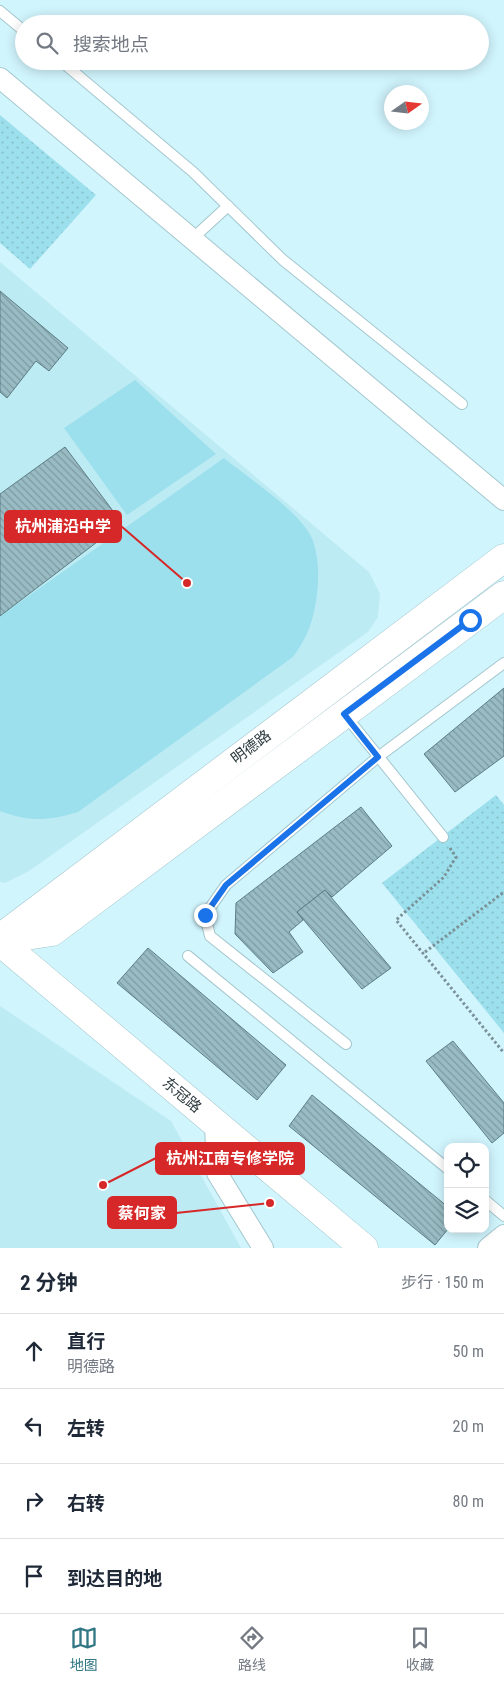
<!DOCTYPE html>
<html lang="zh">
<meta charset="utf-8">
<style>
:root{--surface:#fff;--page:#f2f2f3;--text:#1f2937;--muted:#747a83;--line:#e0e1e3;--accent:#307683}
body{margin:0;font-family:"Roboto Condensed","Noto Sans SC",sans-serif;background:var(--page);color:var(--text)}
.controls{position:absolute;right:15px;bottom:15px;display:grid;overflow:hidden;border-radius:10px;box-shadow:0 2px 12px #0003}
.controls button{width:45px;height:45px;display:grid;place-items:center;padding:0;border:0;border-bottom:1px solid var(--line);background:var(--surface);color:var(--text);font:25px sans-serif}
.compass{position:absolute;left:384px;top:85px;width:45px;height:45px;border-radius:50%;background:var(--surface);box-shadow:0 2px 12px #0003;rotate:76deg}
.stop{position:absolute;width:15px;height:15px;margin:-11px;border:4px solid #1a73e8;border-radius:50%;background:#fff}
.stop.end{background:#1a73e8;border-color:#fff;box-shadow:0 1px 5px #0008}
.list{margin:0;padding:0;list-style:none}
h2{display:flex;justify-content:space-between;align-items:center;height:65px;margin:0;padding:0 20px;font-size:21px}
h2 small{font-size:16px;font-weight:400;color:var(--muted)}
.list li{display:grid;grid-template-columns:32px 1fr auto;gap:15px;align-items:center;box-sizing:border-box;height:75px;padding:0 20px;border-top:1px solid var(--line)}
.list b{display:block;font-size:19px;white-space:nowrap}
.list p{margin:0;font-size:16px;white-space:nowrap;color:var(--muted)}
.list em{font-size:16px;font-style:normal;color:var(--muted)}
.icon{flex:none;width:28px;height:28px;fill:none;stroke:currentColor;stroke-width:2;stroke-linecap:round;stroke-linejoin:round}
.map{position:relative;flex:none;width:504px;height:1248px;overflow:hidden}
.search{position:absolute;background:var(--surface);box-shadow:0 2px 12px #0003;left:15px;right:15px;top:15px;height:55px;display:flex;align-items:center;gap:12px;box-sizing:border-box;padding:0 18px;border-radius:28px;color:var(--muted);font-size:19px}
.sheet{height:365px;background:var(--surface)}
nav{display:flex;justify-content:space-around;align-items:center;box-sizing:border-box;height:70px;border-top:1px solid var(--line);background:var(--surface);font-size:14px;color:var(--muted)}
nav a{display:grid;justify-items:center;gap:2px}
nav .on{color:var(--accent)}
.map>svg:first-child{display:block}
</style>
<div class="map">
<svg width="504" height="1248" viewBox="0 0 504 1248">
<defs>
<pattern id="grass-dots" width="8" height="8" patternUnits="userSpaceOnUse" patternTransform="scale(1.25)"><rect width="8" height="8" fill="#9de0ed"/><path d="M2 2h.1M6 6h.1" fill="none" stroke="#87c1cc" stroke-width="1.8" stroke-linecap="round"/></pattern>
<pattern id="building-back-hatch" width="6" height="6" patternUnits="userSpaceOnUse" patternTransform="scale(1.25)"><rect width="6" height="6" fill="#99bcc4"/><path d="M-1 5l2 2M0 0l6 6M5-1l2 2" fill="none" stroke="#7d9aa0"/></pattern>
</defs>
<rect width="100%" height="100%" fill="#d1f5fd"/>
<g fill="#bdebf4">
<path d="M0,262L369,572L380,594L378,617L368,632L29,871L5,883L0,882Z"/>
<path d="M0,1006L171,1121L241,1248H0Z"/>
</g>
<g fill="url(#grass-dots)">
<path d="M0,115L96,195L30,269L0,243Z"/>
<path d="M496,795L504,805V1033L382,883Z"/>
</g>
<g fill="#9de0ed">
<path d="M135,380L216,454L127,515L64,428Z"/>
<path d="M224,458C247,477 304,514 313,541C319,558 319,577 317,594C314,619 308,637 293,657L78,812C48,821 29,822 0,811V616Z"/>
</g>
<g fill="url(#building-back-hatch)" stroke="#5c7d84">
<path d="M0,291L68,348L49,371L36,361L7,398L0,392Z"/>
<path d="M65,447L122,523L0,616V494Z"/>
<path d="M504,688V756L455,792L424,754Z"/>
<path d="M361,807L392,846L332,897L325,890L297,912L303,920L289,932L303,952L273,973L235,934L236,903Z"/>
<path d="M325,890L391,968L362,989L297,912Z"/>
<path d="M148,948L286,1065L257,1100L117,983Z"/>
<path d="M453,1041L504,1103V1133L492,1143L426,1061Z"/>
<path d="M312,1095L448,1207V1229L435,1245L289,1126Z"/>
</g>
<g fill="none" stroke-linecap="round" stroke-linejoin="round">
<g stroke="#a4c7ce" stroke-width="12">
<g id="lane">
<path d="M0,11L24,31"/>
<path d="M61,61L193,172L283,260L462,404"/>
<path d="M191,240L228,206"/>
<path d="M345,715L443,837"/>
<path d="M188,956L448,1169"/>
<path d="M346,1044L210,936L205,915L226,885L378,757L504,663"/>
<path d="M485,1200L504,1216"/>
</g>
</g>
<g stroke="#a4c7ce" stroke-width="22">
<g id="street">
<path d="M0,78L504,500"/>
<path d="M215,1123L217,1173L263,1248"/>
<path d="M488,1248L504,1235"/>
</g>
</g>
<g stroke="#a4c7ce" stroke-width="29">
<g id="secondary">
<path d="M0,938L504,558"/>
<path d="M0,940L52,932L504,595"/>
<path d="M0,942L364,1248"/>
</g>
</g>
<g stroke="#799197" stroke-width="3" stroke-dasharray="2.5 2.5" stroke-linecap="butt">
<path d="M450,848L456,857L444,877L396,920L504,1053"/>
<path d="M425,952L504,892"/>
</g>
<use href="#lane" stroke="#fff" stroke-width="10"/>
<use href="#street" stroke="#fff" stroke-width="20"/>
<use href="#secondary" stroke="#fff" stroke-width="28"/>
</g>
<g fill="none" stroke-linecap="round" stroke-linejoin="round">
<path stroke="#1a73e8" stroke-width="6" d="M205,915L226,885L378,757L344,714L470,620"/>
</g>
<g text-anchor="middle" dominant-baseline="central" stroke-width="4" stroke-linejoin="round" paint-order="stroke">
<g font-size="15" fill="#2c3a3d" stroke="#fff">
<text transform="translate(251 747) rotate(-37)">明德路</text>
<text transform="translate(182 1095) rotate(40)">东冠路</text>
</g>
</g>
<path fill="none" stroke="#d62828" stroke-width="2" d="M187 583L121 526M103 1185L156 1158M270 1203L176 1213"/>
<g fill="#d62828" stroke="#fff" stroke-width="2">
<circle cx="187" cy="583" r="5"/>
<circle cx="103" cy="1185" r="5"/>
<circle cx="270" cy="1203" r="5"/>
</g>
<g fill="#d62828" stroke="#d62828" stroke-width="2">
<rect x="5" y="511" width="116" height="31" rx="5"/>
<rect x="156" y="1143" width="148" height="31" rx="5"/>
<rect x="108" y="1197" width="68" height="31" rx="5"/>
</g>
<g font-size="16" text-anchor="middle" font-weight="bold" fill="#fff">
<text x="63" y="532">杭州浦沿中学</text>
<text x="230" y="1164">杭州江南专修学院</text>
<text x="142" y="1219">蔡何家</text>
</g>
</svg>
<div class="controls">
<button><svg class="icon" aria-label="locate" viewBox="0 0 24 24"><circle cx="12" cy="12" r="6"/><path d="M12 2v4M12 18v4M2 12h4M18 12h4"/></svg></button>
<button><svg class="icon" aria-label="layers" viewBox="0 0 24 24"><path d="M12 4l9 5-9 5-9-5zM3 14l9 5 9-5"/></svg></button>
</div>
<svg class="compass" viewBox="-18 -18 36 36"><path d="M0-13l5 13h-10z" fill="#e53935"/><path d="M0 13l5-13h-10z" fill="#747a83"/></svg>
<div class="stop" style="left:470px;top:620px"></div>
<div class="stop end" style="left:205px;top:915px"></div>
<div class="search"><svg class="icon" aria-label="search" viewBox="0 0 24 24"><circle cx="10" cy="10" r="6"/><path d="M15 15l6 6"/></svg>搜索地点</div>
</div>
<section class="sheet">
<h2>2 分钟<small>步行 · 150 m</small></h2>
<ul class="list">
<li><svg class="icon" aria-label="ahead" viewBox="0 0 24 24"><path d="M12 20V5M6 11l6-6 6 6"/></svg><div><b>直行</b><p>明德路</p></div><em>50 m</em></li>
<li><svg class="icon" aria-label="left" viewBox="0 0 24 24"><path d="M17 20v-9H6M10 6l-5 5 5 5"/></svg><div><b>左转</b></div><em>20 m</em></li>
<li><svg class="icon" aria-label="right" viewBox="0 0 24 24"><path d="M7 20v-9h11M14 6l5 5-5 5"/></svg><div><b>右转</b></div><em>80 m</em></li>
<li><svg class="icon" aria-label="arrive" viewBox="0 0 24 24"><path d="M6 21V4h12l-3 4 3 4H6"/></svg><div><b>到达目的地</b></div></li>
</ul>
</section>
<nav>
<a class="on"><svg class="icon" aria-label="map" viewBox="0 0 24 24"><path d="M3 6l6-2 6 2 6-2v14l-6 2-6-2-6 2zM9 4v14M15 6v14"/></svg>地图</a>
<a><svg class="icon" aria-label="directions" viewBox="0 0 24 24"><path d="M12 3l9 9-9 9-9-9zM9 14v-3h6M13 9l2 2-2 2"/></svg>路线</a>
<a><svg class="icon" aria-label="saved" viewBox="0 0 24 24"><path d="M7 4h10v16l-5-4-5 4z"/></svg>收藏</a>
</nav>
